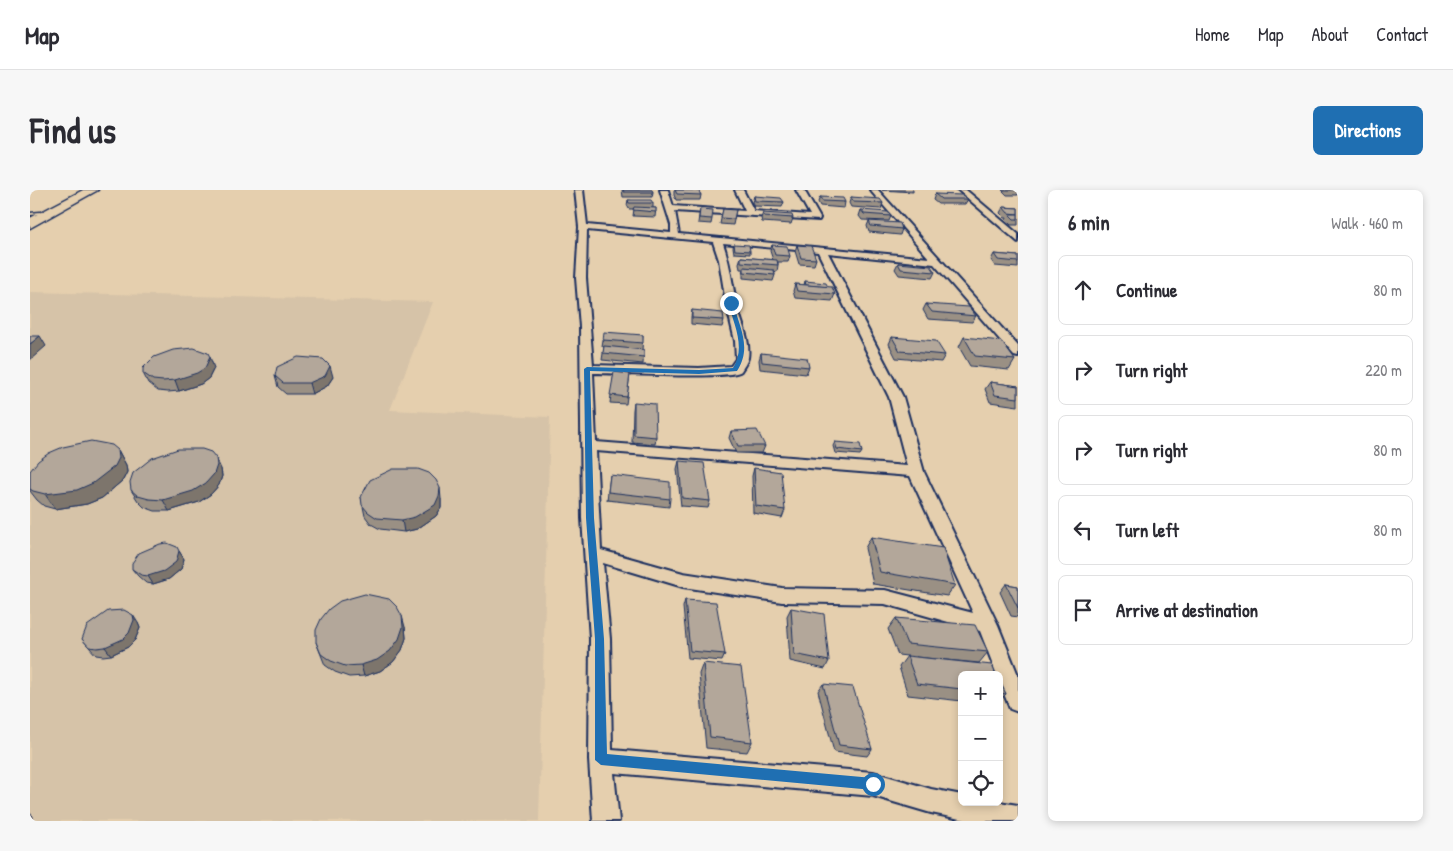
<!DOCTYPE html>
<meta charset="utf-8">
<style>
:root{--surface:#fff;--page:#f7f7f7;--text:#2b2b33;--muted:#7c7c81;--line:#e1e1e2;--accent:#1f6fb2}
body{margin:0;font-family:"Patrick Hand",sans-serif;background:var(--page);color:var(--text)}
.controls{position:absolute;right:15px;bottom:15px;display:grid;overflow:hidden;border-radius:8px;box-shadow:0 2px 8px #0003}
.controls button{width:45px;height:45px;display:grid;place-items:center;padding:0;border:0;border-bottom:1px solid var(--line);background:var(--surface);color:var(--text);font:25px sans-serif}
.stop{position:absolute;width:15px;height:15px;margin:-11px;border:4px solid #1f6fb2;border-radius:50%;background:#fff}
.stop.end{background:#1f6fb2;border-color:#fff;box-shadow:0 1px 5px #0008}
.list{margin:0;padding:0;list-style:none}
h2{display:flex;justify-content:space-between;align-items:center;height:65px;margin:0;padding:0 20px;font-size:21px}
h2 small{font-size:16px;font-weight:400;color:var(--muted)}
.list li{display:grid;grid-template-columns:32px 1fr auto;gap:15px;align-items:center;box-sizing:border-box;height:70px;margin:0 10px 10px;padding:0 10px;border:1px solid var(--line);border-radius:8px}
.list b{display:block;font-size:19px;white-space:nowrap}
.list em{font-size:16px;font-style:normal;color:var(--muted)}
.icon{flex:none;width:28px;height:28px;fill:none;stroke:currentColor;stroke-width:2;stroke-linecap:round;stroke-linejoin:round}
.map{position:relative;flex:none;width:988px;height:631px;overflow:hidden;border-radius:8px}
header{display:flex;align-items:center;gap:30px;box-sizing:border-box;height:70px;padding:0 25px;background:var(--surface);border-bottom:1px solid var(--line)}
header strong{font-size:24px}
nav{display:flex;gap:28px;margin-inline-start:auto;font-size:18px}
.intro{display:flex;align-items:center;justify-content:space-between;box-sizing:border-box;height:120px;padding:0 30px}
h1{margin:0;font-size:35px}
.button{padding:12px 22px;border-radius:8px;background:var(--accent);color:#fff;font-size:18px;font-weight:700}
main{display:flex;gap:30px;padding:0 30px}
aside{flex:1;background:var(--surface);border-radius:8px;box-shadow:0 2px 8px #0003}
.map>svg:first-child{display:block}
</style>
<header>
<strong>Map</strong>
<nav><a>Home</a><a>Map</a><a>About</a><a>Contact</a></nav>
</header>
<div class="intro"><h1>Find us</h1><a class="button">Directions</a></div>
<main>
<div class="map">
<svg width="988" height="631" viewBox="0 0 988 631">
<rect width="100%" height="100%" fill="#e5cfae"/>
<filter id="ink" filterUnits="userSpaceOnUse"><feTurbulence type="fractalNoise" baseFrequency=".02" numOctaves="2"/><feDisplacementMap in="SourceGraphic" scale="10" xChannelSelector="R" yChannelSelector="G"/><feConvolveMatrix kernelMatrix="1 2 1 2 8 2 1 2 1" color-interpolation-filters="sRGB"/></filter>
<g filter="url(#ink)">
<path fill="#d6c3a8" d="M0,102L403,112L360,220L520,227L509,631H0Z"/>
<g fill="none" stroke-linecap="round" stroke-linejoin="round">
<g stroke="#1b2f5e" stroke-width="3">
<path id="lane" d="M10,22L12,24L0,25V23Z"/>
</g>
<g stroke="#1b2f5e" stroke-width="4">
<g id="street">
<path d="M545,0H553L557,35L641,43V35L630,0H638L643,16L715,21L705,0H713L724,21L780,25L766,0H774L790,28L789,30L645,21L649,44L899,68L840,0H848L988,156V167L984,166L904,74L798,63L873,207L894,282L968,435L988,485V522L980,519L969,491V485H967L950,441L855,414L752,412L653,397L573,373L580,449L582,560L843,582L901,599L932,605V612H969L988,615V631H940L901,623L843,606L584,583L589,631H563L559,570L560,449L552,328L550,137L546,88L549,37ZM557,40L683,52L689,70L696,113L705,151L706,169L701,176L669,178L563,175L556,88ZM693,53L788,62L859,207L877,276L566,252L563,183C583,183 702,190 711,181C713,178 717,172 718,168C721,150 710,130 706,112C702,92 700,73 693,53ZM566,261L880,286L943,423L855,400L752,398L653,383L571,360Z"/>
<path d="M928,0H936L988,44V52Z"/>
</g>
</g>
<g stroke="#1b2f5e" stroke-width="3">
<path id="highway" d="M53,0H68L0,38V28Z"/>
</g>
<use href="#lane" fill="#e5cfae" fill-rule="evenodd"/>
<use href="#street" fill="#e5cfae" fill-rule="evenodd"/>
<use href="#highway" fill="#e5cfae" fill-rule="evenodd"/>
</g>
<g fill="#9a9084" stroke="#1b2f5e">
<path d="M592,0H622L623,2L622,7H593Z"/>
<path d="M644,0H668L671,5L670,10H646L644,5Z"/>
<path d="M852,0H883V2Z"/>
<path d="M972,0H988V5H977Z"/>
<path d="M905,4L938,9L935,14H908L903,10Z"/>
<path d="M724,6L754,12L752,17L724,16L722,12Z"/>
<path d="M790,7L815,12L814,18L790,16L788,12Z"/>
<path d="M821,7L853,13L851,19L821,17L819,13Z"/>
<path d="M598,10L623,13V18H626L625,27L603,26L604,19H599L597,15Z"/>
<path d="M973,17L988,18V35H981L976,30L977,28H975L970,23Z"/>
<path d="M670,19L682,29L681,34L668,33Z"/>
<path d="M693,19L706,20L703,35L690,34Z"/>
<path d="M831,20L861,26L859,31L832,30L829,26Z"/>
<path d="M733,23L763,28L761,34L732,32L731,28Z"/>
<path d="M839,31L872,39L870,45L839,42L837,36Z"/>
<path d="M704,54L720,61V64L704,63L703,57Z"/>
<path d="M742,55L760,66L758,72H748V75L747,82L744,81L745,85L743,91L713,88V83L714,79H710L709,73L711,67L743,70L740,61Z"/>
<path d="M767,55L786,69L784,75L769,74L765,61Z"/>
<path d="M964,64L988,66V78L965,76L961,70Z"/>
<path d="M868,73L905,82L902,88L869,85L865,79Z"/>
<path d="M775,91L798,97L805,104L802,111L765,108L763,101L765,94L774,95Z"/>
<path d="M896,114L946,126L942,132L898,129L893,120Z"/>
<path d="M662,120L694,130L692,137L661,134V127Z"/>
<path d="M613,145L612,160H614L613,174L572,170L574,157L572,156L573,150Z"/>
<path d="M862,147L915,165L911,172L866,168L859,154Z"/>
<path d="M934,147L985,170L979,180L940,176L929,157Z"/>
<path d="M731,163L779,177L776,184L730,179L729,170Z"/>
<path d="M184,178L179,188L171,194L149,201L138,202L128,201L118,193L113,183Z"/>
<path d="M584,182L600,184L596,214L580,213Z"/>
<path d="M245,186L303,187L297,196L282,204H256L248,197Z"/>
<path d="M960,192L988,196V216L960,212L955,199Z"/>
<path d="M604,212L626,247L625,254L602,252L603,220Z"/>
<path d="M701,241L735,256L732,263H706L699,248Z"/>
<path d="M805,252L832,262L830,265L805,263L803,256Z"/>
<path d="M88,260L96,275L97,282L93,290L72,308L57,314L25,319L14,316L7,310L0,301V281Z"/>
<path d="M649,271L680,311L678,318L651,316L647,279Z"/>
<path d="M724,278L755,320L752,328L723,323L722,286Z"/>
<path d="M191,279L192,286L189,295L181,304L169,312L139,321H125L114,317L108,311L101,300Z"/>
<path d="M580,285L640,309L639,317L577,310Z"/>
<path d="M331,307L411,309V318L406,326L387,339L374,342L350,339L341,334L335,326Z"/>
<path d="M841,347L925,395L917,406L843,394L835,358Z"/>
<path d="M149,361L154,369L151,379L139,389L123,394L116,393L108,386L102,379Z"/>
<path d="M976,394L988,396V427L981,426L970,402Z"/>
<path d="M655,410L695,464L692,471L658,468L653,417Z"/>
<path d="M761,418L799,471L795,479L760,471L757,426Z"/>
<path d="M866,428L958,462L949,473L886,467L932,485V511L878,505L869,477L877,466L868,465L858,439Z"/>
<path d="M108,433L110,438L105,450L98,457L81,465L73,466L66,465L52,449Z"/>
<path d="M375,437L376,448L372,460L363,472L350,481L334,486L319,487L305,482L295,475L286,452Z"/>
<path d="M673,473L722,552L717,562L676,558L669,484Z"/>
<path d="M969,490L976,504L969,511Z"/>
<path d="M793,494L842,559L837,566L804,562L788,501Z"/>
</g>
<g fill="#7d756c" stroke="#1b2f5e">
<path d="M10,146L16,156L0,170V154Z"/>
<path d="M180,167L184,178L179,188L171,194L149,201L145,190Z"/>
<path d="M300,176L303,187L297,196L282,204L279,193Z"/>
<path d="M88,260L96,275L97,282L93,290L72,308L57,314L25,319L15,304Z"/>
<path d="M186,268L191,279L192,286L189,295L181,304L169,312L139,321L133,310Z"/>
<path d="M410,298L411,309V318L406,326L387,339L374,342L372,330Z"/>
<path d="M149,361L154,369L151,379L139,389L123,394L118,386Z"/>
<path d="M103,425L108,433L110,438L105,450L98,457L81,465L75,457Z"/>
<path d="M372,426L375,437L376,448L372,460L363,472L350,481L334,486L331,475Z"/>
<path d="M0,623L3,626V631H0Z"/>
</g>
<g fill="#b3a79a" stroke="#1b2f5e">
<path d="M593,0H622L623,2H594Z"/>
<path d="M645,0H668L671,5L647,4Z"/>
<path d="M905,4L932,5L938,9H911Z"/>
<path d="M724,6L751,8L754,12L725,11Z"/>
<path d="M790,7L813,8L815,12L792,11Z"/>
<path d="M821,7L850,9L853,13L823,12Z"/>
<path d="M598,10H621L623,13H599Z"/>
<path d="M604,17L626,18V22L603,20Z"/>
<path d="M973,17L988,18V24L978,23Z"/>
<path d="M670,19L683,20L682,29L669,28Z"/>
<path d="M693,19L706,20L704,29L691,28Z"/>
<path d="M831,20L858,22L861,26L834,24Z"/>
<path d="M733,23L762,25L763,28L734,26Z"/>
<path d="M979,24H988V29H984Z"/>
<path d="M839,31L870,33L872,39L841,36Z"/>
<path d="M704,54L719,55L720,61L705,60Z"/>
<path d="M742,55L757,56L760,66L745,65Z"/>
<path d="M767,55L781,56L786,69L771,68Z"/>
<path d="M964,64L988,66V72L968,70Z"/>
<path d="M711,67L747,70L748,75L711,72Z"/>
<path d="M868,73L901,76L905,82L871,79Z"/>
<path d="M714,77L744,80L745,85L714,82Z"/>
<path d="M775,91L796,93L798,97L776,95Z"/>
<path d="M765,94L802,97L805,104L767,101Z"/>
<path d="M896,114L939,117L946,126L902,122Z"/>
<path d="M662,120L693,123L694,130L662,128Z"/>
<path d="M574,142L613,145V153L573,150Z"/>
<path d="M0,146H10L0,154Z"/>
<path d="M862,147L906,151L915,165L870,161Z"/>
<path d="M934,147L971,151L985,170L945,166Z"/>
<path d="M574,156L614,160V167L573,163Z"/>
<path d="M164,158L178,163L180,167L175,178L167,183L145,190L133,191L123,190L113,183V178L124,167L143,160Z"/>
<path d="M731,163L777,168L779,177L732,172Z"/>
<path d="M268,167L293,169L300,176L295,186L279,193H253L245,186L247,177Z"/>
<path d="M584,182L600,184L597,207L580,205Z"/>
<path d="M960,192L988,196V208L965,205Z"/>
<path d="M604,212L625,214L626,247L604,245Z"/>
<path d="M727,240L735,256H708L701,241Z"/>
<path d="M61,251L82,255L88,260L89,268L85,276L63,293L47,300L15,304L3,301L0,299V281L8,271L19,263L33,257Z"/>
<path d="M805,252L830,254L832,262L807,259Z"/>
<path d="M148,259H172L181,262L186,268L187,275L184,284L176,293L163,301L133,310L119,309L108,306L101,300L100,292L103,283L122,268Z"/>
<path d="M649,271L674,273L680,311L652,308Z"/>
<path d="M724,278L751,282L755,320L726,316Z"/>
<path d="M363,279H388L399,283L406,290L410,298L409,306L405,315L385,327L372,330L347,328L338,322L332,315L331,307L340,290Z"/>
<path d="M580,285L640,292V309L578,302Z"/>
<path d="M841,347L913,358L925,395L850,382Z"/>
<path d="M137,353L147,357L149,361L146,372L134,381L118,386L111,385L102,379V373L109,363L130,354Z"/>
<path d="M976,394L988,396V418Z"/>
<path d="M335,404L359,409L367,417L372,426L373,437L369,449L360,461L347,470L331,475L315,476L301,471L291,464L286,452V440L291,429L299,419L310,411Z"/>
<path d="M655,410L686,412L695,464L660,461Z"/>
<path d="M761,418L794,424L799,471L764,464Z"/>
<path d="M94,420L103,425L104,430L99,443L93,449L75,457L67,458L59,457L52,449L57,436L78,421Z"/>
<path d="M866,428L945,435L958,462L877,454Z"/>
<path d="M877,466L962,475L966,485H932V499L887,494Z"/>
<path d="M673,473L711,477L722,552L680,547Z"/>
<path d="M969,490L976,504L969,503Z"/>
<path d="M793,494L823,497L842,559L809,555Z"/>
</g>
</g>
<path fill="#1f6fb2" d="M701,112L703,113C710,138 722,158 707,181L669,184L560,181L564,328L574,449L577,564L843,588L847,590L849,594L847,598L843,600L571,575L565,570V449L556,328L554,179L557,177L669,180L703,178C716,158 704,134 698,113Z"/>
</svg>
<div class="controls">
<button>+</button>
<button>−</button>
<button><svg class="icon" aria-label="locate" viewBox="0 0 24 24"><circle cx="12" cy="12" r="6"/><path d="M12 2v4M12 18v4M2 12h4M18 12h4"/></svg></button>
</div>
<div class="stop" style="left:843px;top:594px"></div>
<div class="stop end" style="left:701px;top:113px"></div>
</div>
<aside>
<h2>6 min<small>Walk · 460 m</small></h2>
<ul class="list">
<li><svg class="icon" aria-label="ahead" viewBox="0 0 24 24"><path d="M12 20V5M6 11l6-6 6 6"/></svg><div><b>Continue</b></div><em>80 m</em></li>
<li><svg class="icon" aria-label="right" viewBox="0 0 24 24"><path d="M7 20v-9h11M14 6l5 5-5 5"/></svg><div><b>Turn right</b></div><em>220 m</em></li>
<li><svg class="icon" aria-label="right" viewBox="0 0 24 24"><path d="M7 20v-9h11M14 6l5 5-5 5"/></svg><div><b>Turn right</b></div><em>80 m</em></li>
<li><svg class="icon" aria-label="left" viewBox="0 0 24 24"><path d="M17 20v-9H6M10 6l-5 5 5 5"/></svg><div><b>Turn left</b></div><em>80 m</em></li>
<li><svg class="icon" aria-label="arrive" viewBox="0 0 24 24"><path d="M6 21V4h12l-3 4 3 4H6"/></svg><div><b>Arrive at destination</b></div></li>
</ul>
</aside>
</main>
